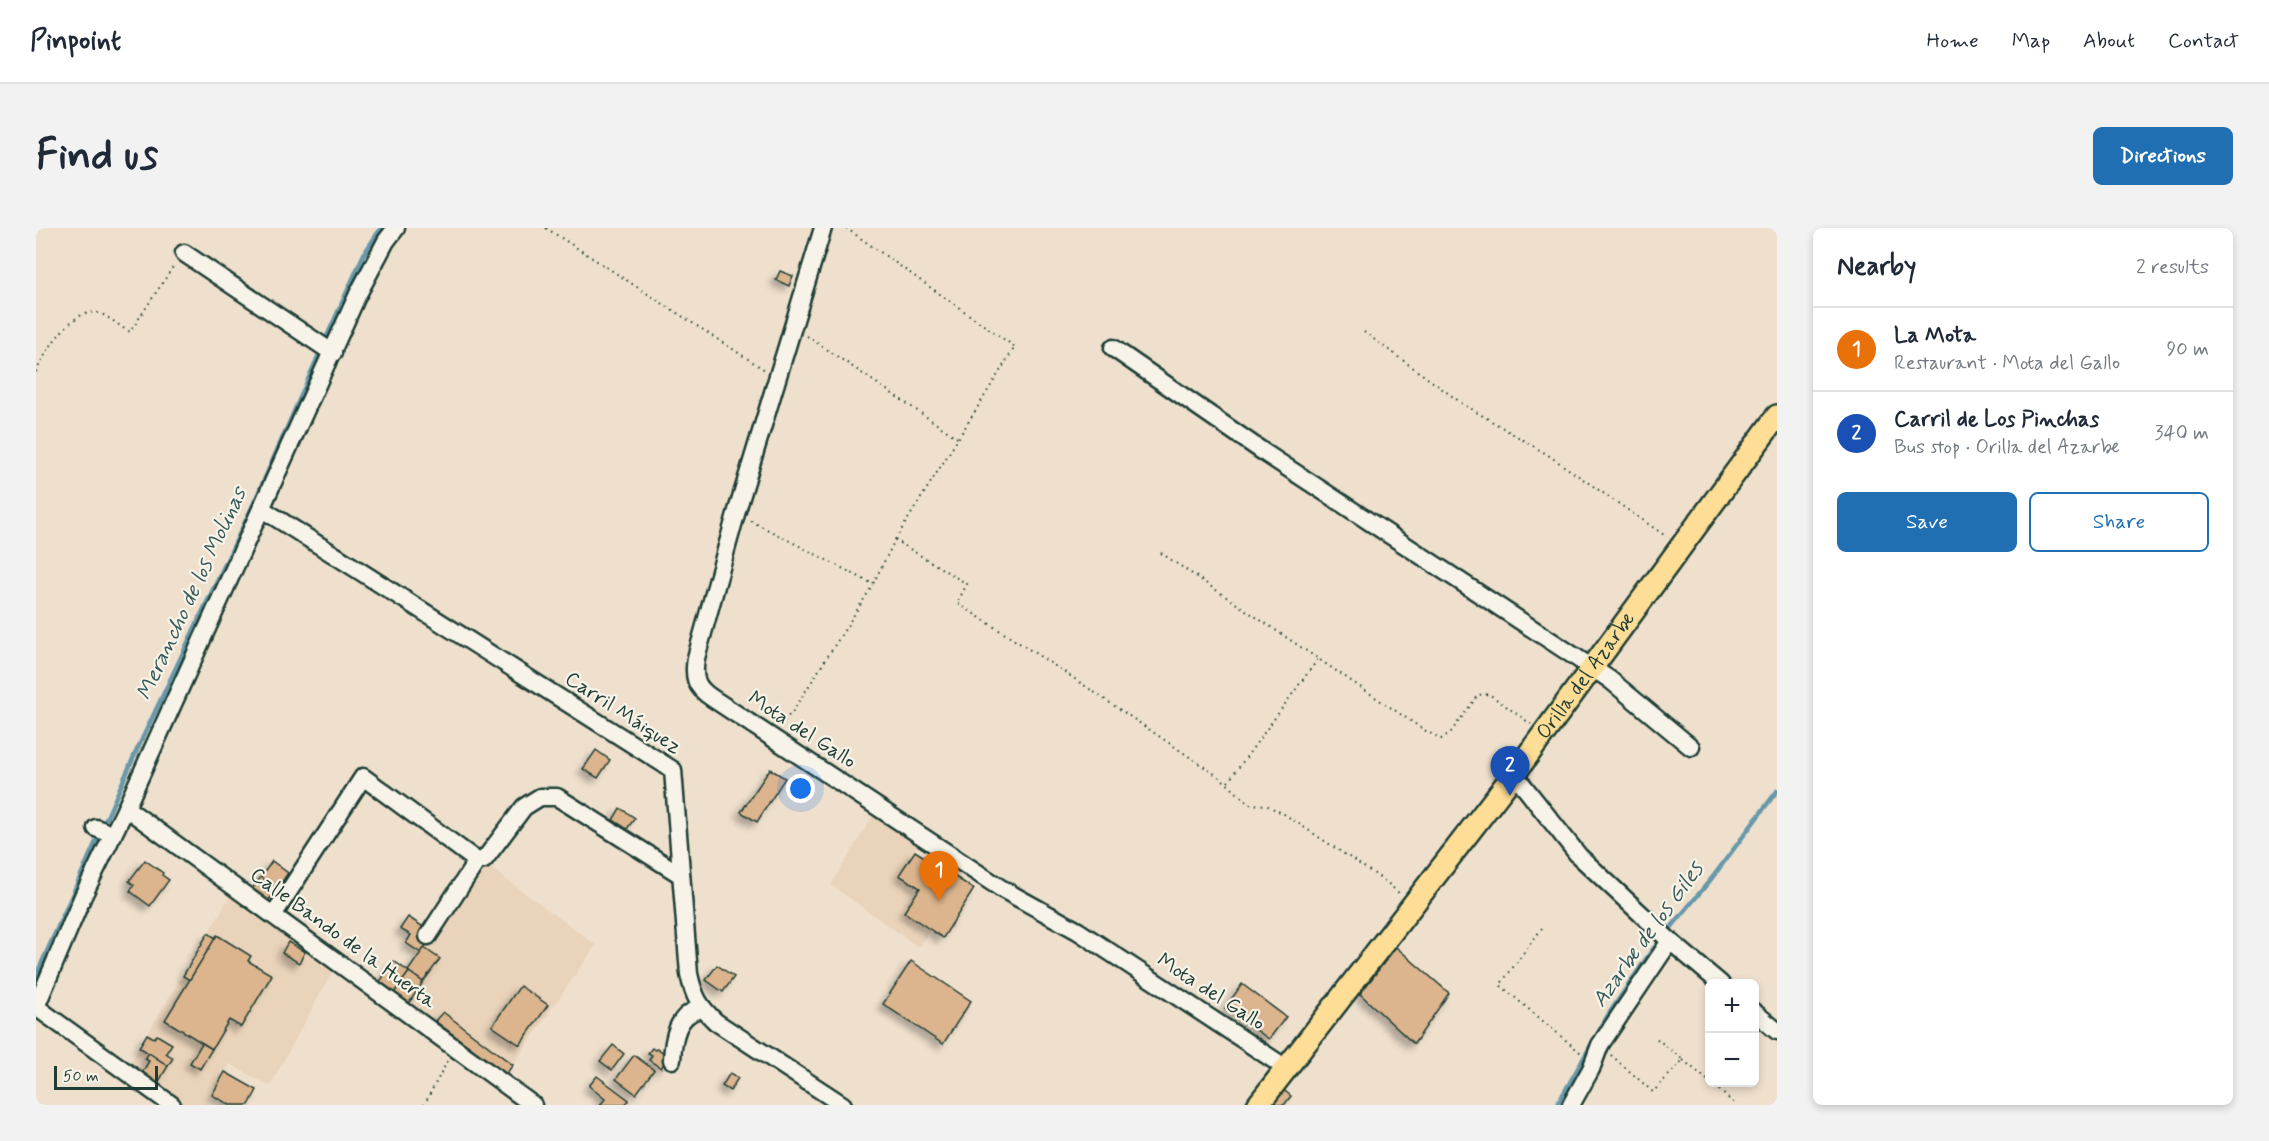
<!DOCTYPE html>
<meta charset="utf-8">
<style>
:root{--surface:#fff;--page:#f2f2f3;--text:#1f2937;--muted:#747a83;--line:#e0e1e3;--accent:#1f6fb2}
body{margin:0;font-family:Mynerve,sans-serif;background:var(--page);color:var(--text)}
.controls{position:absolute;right:18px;bottom:18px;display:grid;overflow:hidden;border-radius:9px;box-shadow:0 3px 9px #0003}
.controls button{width:54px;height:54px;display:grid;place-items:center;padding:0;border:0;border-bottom:2px solid var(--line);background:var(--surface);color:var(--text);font:30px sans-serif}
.scale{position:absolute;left:18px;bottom:15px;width:104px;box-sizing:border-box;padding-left:6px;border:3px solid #1f3d34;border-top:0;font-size:16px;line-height:21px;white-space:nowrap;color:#1f3d34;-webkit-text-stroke:4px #f7f3e8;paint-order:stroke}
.you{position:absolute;left:765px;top:561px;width:21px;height:21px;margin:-15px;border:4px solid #fff;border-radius:50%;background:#1a73e8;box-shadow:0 0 0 9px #1a73e833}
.badge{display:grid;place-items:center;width:39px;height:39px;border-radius:50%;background:var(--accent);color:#fff;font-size:20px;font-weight:700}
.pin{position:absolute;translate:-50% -50px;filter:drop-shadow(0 2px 3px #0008)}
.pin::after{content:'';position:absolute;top:32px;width:21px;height:18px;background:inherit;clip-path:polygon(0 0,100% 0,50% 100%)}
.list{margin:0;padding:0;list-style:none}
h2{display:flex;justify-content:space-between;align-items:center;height:78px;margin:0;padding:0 24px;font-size:26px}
h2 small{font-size:20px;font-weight:400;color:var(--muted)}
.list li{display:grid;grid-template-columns:39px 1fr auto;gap:18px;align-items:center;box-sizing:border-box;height:84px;padding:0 24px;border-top:2px solid var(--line)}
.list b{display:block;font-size:22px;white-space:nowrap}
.list p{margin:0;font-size:20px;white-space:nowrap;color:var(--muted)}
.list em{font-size:20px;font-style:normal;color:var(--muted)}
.actions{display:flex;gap:12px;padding:18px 24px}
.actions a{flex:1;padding:14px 0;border:2px solid var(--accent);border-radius:9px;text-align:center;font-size:21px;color:var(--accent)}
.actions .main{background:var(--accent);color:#fff}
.map{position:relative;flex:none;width:1741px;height:877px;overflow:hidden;border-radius:9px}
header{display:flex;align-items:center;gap:36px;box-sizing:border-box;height:84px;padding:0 30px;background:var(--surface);border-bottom:2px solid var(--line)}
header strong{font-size:28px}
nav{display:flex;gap:33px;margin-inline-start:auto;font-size:21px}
.intro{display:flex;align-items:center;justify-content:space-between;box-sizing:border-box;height:144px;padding:0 36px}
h1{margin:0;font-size:42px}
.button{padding:15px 27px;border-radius:9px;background:var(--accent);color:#fff;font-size:21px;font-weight:700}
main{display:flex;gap:36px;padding:0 36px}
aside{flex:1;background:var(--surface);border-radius:9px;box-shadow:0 3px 9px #0003}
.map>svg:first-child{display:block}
</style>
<header>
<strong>Pinpoint</strong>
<nav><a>Home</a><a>Map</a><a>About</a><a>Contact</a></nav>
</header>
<div class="intro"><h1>Find us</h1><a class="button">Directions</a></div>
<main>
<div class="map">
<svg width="1741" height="877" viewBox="0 0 1741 877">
<defs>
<filter id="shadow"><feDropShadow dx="-5" dy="5" stdDeviation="3" flood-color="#0004"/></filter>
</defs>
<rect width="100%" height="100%" fill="#efe0cd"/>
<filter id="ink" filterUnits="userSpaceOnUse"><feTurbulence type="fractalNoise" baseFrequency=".0167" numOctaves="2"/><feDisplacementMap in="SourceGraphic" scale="12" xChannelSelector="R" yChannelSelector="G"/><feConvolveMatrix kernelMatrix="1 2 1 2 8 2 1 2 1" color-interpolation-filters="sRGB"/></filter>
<g filter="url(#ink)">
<g fill="#e9d3ba">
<path d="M838,586L883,615L863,647L884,660L868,684L894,703L882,719L795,657Z"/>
<path d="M452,638L560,717L469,848L373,775L404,731L388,720L432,653Z"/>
<path d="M195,667L299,739L234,858L194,836L170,877H149L93,836Z"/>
</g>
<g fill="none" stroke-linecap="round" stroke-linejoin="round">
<g stroke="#6898aa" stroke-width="4.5">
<path d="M288,115L328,26L345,0"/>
<path d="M0,748L100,524L218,275L285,122"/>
<path d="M1521,877L1572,787L1614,725L1676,650L1741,563"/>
</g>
</g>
<g fill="#dcb48d" stroke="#1f3d34" stroke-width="1.5" filter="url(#shadow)">
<path d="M744,43L757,48L753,58L740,52Z"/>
<path d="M560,522L574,532L562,550L547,541Z"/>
<path d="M734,541L749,550L721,594L705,584Z"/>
<path d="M584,580L599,590L591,601L577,592Z"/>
<path d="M879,623L938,661L907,710L868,684L884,660L863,647Z"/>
<path d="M109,632L127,645L126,647L133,652L114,678L94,663L98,657L93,653Z"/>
<path d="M236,633L252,645L241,661L225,649Z"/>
<path d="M225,649L241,661L232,673L216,661Z"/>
<path d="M372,689L392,702L394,712L385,725L370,715L375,707L364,701Z"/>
<path d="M172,705L180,710L154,752L147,748Z"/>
<path d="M181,707L215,728L212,733L236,747L205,799L193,792L176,821L129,792Z"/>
<path d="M252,714L269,724L263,735L246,725Z"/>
<path d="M1360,719L1413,765L1378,816L1324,766Z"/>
<path d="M388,720L404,731L387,754L372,743Z"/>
<path d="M358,733L373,744L358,766L343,755Z"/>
<path d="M875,733L935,773L907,816L847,776Z"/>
<path d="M681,737L698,749L687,764L670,752Z"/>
<path d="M373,744L387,754L373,775L358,765Z"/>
<path d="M1206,756L1250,789L1233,811L1189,780Z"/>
<path d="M484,758L512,777L484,817L456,798Z"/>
<path d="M407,784L477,837L470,846L399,793Z"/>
<path d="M111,806L118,810L121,807L136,816L130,825L137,830L132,838L103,819Z"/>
<path d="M166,815L176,821L164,841L154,835Z"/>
<path d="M577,817L588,826L576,842L564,833Z"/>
<path d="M616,820L619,822L621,820L633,829L625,840L613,832L616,827L612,825Z"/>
<path d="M113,825L132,838L122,855L106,845L113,833L109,831Z"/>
<path d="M598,827L618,842L600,866L580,851Z"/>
<path d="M189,844L221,862L213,877H194L176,867Z"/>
<path d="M694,845L702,850L694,863L686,858Z"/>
<path d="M561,848L593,872L589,877H564L569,871L553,858Z"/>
<path d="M1244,859L1255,868L1248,877H1231Z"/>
</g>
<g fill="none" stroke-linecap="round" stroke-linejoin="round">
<g stroke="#1f3d34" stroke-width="21">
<g id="minor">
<path d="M787,0L700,286L660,430C657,449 659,459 676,470L966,661L1042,703L1250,840"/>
<path d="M148,25L297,125"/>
<path d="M1077,120L1229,225L1573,451L1655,519"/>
<path d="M226,281L637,542L653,746C658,769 663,778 680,794L807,877"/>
<path d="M1478,546L1543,628L1634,713"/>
<path d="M90,580L497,877"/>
<path d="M60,600L77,607"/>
<path d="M238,686L327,549L441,633L448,632L488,579L504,569H521L645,647"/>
<path d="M392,708L441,633"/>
<path d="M0,779L47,668L90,580L322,66L350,13L360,0"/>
<path d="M0,779L136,877"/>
<path d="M1718,784L1741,803"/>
<path d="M636,832C637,811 641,785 665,781"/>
<path d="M1535,877L1555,841L1564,817L1634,713L1685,756"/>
</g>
</g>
<g stroke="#1f3d34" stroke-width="26">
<g id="major">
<path id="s1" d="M1222,877L1478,546L1741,188"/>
</g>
</g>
<g stroke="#1f3d34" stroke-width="2" stroke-dasharray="1.5 4.5" stroke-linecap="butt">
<path d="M510,0L729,142"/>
<path d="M810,0L979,119L859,312"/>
<path d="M1328,104L1427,176L1512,227L1631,309"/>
<path d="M771,108L923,211"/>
<path d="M0,144C10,123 38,75 65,86C75,90 84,99 94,104L139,36"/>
<path d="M715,293L837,356L859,312L931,356L921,375L1030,445L1186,551L1213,576L1230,577L1248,586L1349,653L1363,665"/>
<path d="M1125,325L1388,502L1405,511L1415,504L1442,467L1453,466L1495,496"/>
<path d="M744,497L757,483L837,357"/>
<path d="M1192,554L1282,431"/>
<path d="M1506,700L1464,757L1545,825"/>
<path d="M1575,827L1617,864L1647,832L1620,810"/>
<path d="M1647,832L1674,854"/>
<path d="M1674,854L1700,877"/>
<path d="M388,877L412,832"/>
</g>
<use href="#minor" stroke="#f7f3e8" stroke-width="16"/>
<use href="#major" stroke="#fede96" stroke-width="21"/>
</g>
</g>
<g text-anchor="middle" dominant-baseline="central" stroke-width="4.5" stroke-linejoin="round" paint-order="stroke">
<g font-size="21" fill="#1f3d34" stroke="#f7f3e8">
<text stroke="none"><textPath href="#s1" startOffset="540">Orilla del Azarbe</textPath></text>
<text transform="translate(587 485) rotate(33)">Carril Máiquez</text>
<text transform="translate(766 502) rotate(33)">Mota del Gallo</text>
<text transform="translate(307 710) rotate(36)">Calle Bando de la Huerta</text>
<text transform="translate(1175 764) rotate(33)">Mota del Gallo</text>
</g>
<g font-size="22" font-style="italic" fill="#375b5b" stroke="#f7f3e8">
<text transform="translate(156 366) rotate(-65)">Merancho de los Molinas</text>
<text transform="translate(1612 707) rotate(-54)">Azarbe de los Giles</text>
</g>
</g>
</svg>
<div class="controls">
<button>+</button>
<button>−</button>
</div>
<div class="scale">50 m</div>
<div class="you"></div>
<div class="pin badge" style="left:903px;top:673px;background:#e8710a">1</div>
<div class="pin badge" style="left:1474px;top:568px;background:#1a4fb4">2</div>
</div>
<aside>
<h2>Nearby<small>2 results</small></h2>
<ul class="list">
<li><span class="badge" style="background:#e8710a">1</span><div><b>La Mota</b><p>Restaurant · Mota del Gallo</p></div><em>90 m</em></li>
<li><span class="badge" style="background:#1a4fb4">2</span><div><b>Carril de Los Pinchas</b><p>Bus stop · Orilla del Azarbe</p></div><em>340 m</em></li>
</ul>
<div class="actions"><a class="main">Save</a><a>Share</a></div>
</aside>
</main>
